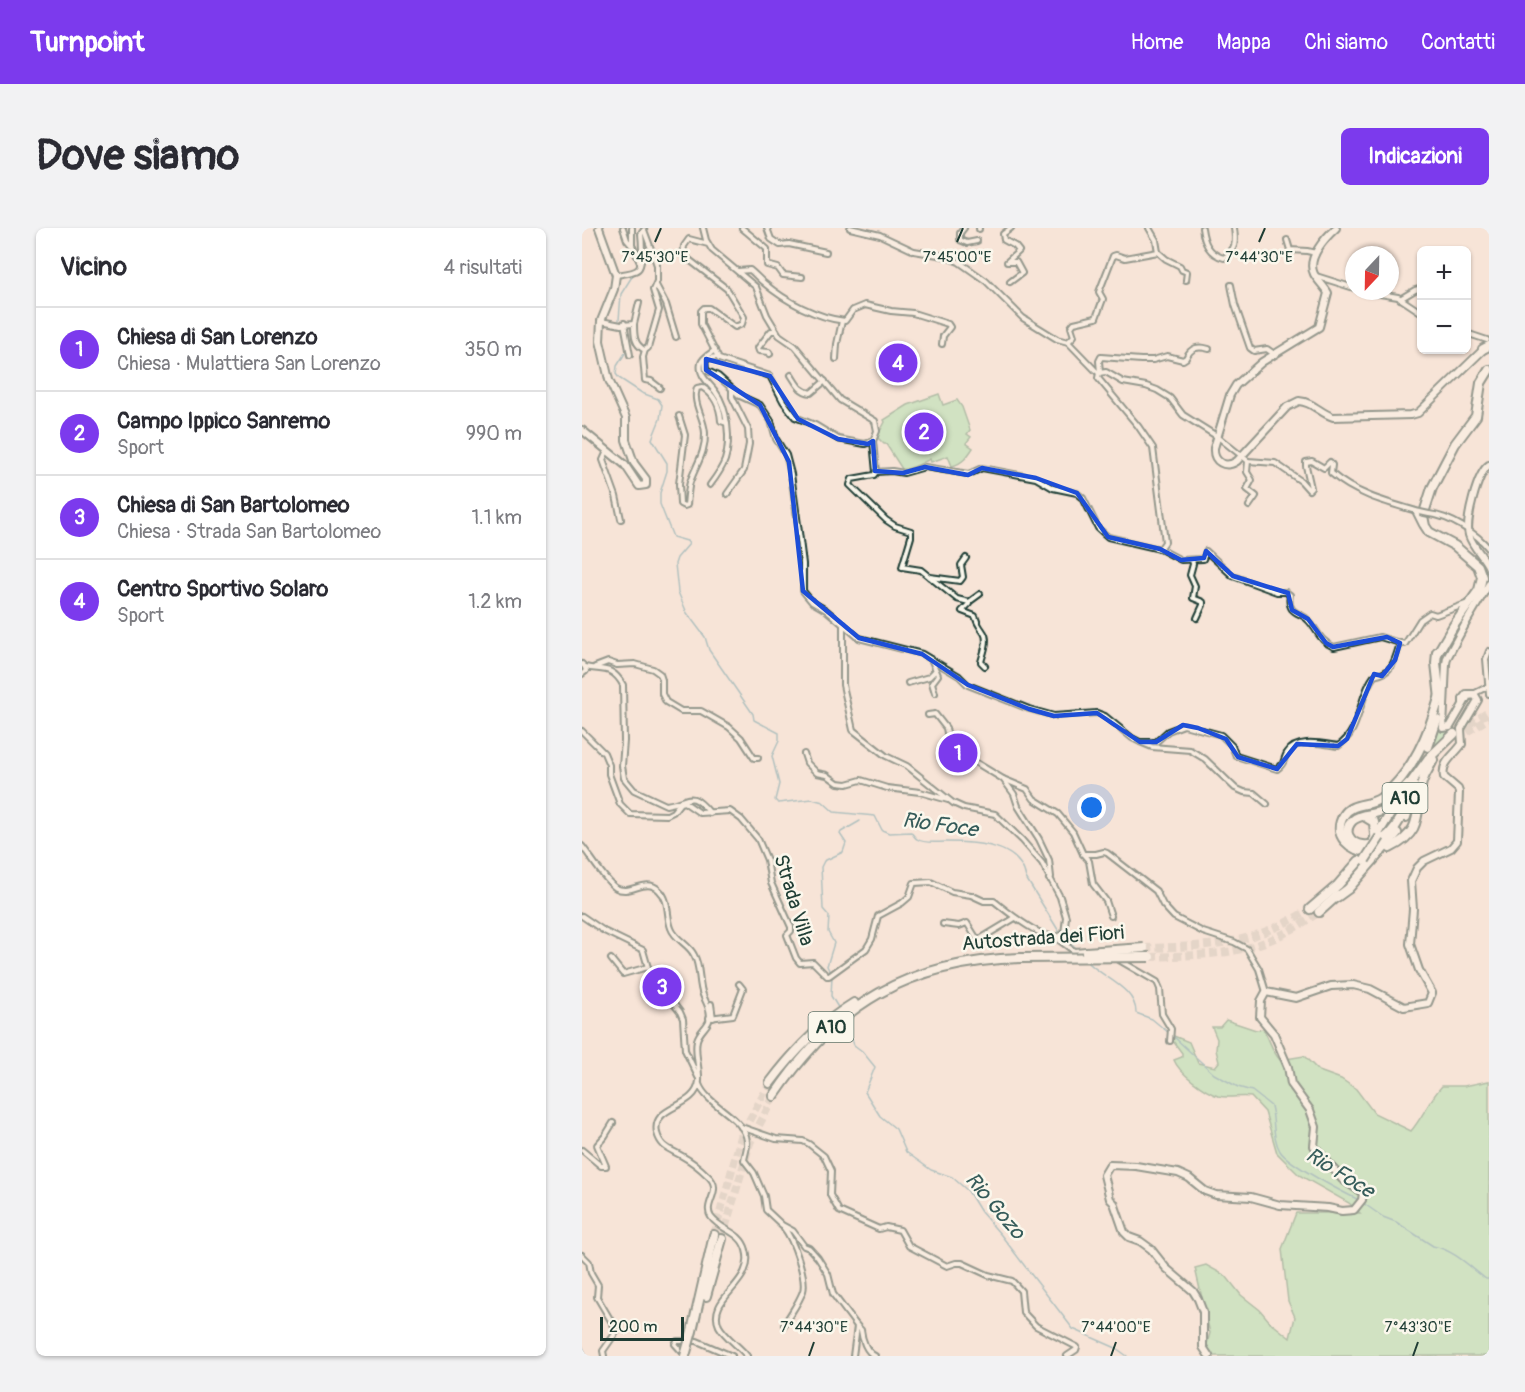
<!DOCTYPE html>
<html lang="it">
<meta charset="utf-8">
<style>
:root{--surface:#fff;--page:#f2f2f3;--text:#2b2b33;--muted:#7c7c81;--line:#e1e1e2;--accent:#7c3aed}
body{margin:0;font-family:Pangolin,sans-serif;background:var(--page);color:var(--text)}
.controls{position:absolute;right:18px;top:18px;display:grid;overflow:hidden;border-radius:9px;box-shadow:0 2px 4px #0004}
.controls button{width:54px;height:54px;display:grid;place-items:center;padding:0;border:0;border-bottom:2px solid var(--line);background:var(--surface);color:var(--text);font:30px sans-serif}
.compass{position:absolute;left:763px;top:18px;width:54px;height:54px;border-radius:50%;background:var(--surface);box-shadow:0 2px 4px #0004;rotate:202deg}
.scale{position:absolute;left:18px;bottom:15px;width:84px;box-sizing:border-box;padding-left:6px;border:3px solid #1f3d34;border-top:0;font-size:16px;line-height:21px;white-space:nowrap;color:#1f3d34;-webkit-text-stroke:4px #fbf7ec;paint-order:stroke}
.you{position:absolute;left:510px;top:580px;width:21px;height:21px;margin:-15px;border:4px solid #fff;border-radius:50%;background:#1a73e8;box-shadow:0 0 0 9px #1a73e833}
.badge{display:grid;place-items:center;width:39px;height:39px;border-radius:50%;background:var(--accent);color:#fff;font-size:20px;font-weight:700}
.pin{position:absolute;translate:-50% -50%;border:3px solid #fff;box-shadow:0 2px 6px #0006}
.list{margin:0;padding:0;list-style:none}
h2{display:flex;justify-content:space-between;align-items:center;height:78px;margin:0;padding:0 24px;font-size:26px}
h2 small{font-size:20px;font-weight:400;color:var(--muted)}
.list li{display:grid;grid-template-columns:39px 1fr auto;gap:18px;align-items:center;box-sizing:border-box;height:84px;padding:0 24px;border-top:2px solid var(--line)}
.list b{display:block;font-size:22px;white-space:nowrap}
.list p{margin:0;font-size:20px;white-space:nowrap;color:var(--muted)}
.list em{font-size:20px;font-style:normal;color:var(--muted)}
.map{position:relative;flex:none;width:907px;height:1128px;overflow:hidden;border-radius:9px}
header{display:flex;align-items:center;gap:36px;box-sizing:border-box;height:84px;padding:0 30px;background:var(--accent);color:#fff}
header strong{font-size:28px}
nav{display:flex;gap:33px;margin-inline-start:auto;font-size:21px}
.intro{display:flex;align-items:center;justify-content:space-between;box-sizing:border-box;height:144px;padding:0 36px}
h1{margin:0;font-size:42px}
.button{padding:15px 27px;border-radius:9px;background:var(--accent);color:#fff;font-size:21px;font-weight:700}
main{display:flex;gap:36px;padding:0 36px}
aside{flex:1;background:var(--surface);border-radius:9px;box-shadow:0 2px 4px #0004}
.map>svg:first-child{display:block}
</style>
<header>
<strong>Turnpoint</strong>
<nav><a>Home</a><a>Mappa</a><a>Chi siamo</a><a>Contatti</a></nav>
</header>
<div class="intro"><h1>Dove siamo</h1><a class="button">Indicazioni</a></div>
<main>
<aside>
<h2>Vicino<small>4 risultati</small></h2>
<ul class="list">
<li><span class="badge">1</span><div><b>Chiesa di San Lorenzo</b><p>Chiesa · Mulattiera San Lorenzo</p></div><em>350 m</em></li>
<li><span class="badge">2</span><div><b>Campo Ippico Sanremo</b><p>Sport</p></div><em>990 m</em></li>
<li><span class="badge">3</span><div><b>Chiesa di San Bartolomeo</b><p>Chiesa · Strada San Bartolomeo</p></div><em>1.1 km</em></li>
<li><span class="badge">4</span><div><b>Centro Sportivo Solaro</b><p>Sport</p></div><em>1.2 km</em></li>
</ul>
</aside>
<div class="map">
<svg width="907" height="1128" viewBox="0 0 907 1128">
<rect width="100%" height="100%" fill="#f7e4d7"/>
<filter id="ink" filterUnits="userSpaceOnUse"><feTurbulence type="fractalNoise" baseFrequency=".0167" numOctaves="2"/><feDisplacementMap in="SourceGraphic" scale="12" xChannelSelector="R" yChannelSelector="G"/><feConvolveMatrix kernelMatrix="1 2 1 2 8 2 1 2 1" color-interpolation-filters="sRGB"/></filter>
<g filter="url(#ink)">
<g fill="#a2e0a8" stroke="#608e6e" stroke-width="1.5">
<path d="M357,166L361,177L375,172L380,179L388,202L385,206L389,209L384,215L391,220C385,229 381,235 370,238L366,228L349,234L348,231L322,244L304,216H302L295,209L303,194L302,192L326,177Z"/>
<path d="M861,478L860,501L867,502L866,506L840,533L811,572L801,581L776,587L765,599L767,616L759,598L768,583L788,577L833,534L837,536L854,503Z"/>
<path d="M644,792L674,802L681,801C688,811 689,822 698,832L722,828L737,843L759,851L774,861L792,885L829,903C841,889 847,872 860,858H882L907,853V1128H630L625,1116L628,1105L613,1040L624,1037L644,1048L659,1067L678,1082L688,1094L708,1110L713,1089L706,1073L700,1021L714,985H778L767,975L717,947L695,925L683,884L669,869C658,867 647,871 636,868C623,864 597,845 592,832L600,829V825L591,813L592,808L607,814L616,835L633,839L637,834L634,822L635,811L630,799H638Z"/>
</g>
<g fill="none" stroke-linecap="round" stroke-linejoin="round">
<g stroke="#5f98a2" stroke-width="1.5">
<path d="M37,92L39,66L51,47"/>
<path d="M39,99L43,111"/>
<path d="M45,122L35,138L34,146L37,150L60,165L76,171L80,177L78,191L70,211L85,235V243L78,265V276L91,309L105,313L107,316L95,330L93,336L96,364L105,385L123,409L127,422L171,486L172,492L197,505V513L190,528L197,556L193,572L196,575L230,571L241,574L252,584L293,588L300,602L307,605L329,604C331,607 333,610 335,611C342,616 355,614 363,614C392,614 438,615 444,650L478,705"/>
<path d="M480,709L496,721"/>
<path d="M504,732C518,749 554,759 554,785L570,791L587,805"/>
<path d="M257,781L249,768L250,748L245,738L252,715L246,704L247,688L241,681L239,639L242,633L261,624L264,615L258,606L259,604L278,593"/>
<path d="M264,793L272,817L280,823L293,839L283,864L298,888L314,901L324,924L349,942L370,949L386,963L399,984L419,1007L491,1101L534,1120L545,1128"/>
<path d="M591,808L632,846L656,859L670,863L689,878C693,893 690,909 698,923C706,936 762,965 777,972"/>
<path d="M781,975L801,989L814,994L851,1018C872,1022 888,1039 904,1051H907"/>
<path d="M0,1117L5,1128"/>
</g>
<g stroke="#ccc3b6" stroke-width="8" stroke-dasharray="8 4" stroke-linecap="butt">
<path d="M877,502L907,484"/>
<path d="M875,510L907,490"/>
<path d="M838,541L846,519"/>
<path d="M562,720C630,718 668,718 728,681"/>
<path d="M568,729C640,726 675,728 737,684"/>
<path d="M132,1007L160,905L188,855"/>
<path d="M140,1011L168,915L192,868"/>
</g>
<g stroke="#1f3d34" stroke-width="8">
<g id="minor">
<path d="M41,0L45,12L51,19L58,35"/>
<path d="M121,0L124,12L130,22L174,59L185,87L197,107L213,118L258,172L293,193L295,203L291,213L283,216L256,211L233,197L213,189L201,173L188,148L137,131L119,96V83L122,80H127L153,99L160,96L162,89L145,61L101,27L102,18L107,11L126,16"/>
<path d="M160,0L185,21V37L196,40L201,47L220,49"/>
<path d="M185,0L189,11L198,17L207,16L244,24"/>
<path d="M268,0L298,7L332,23L362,28L377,34L404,53L441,90L475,111L486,114L513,142L517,145L524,144L541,154L564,158L575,162L588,170L601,187L636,209L666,233L693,235L719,253L727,262L729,260L724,238V234L730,233L742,240L748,234L750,237L749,245C774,267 807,275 838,284"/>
<path d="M382,0L378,5V12L385,15L395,13"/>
<path d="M397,0V1"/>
<path d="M567,0L574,12L576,24L584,31L598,38L600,42L605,44L604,52"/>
<path d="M620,0C622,15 627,26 642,30C654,21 654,14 652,0"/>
<path d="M705,12L708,22L725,23L734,25"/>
<path d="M50,17V0"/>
<path d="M156,43L168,42C173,46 177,51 182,55C203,73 235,90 263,93L271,82L283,77L309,83L331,85L366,96L368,99L361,108L360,116"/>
<path d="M34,47C40,46 54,45 57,40C61,33 60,14 59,6L62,2"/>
<path d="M734,48L772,60"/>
<path d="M428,54L440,45L434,34H425L437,23L433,18L422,12L421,6L429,0"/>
<path d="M74,57L84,76L94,109"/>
<path d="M649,57L653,77L668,120L672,123L685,121L692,126"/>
<path d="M780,63L816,69L840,85"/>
<path d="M818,71L833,62L840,60"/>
<path d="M19,93L39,97L52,96C52,107 52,117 63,122L66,120L77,82L71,62L75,53V37L62,2"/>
<path d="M42,95L48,127"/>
<path d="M52,96L57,75"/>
<path d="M884,105L905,112"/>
<path d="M486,114L492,108L489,99L492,95L514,90L521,71L517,64L531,28L534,27L543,30L576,24"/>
<path d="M63,122L61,129L63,152L69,153L78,160"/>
<path d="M188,126L187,124L177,123L176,120L189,103H194"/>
<path d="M135,129L127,130L123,133L124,142L136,148L158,168L178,177L189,193L194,211L204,227L209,246L217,304L221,336V363L230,374L244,382L277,410L340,426L377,448L386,457L447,481L472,488L515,485L523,488L550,510L558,514L570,519L608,522L623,531L653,560L662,564L672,565L685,576"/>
<path d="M254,131L255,116L260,93"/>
<path d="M518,144L517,133L519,129L559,132H571L585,128L601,132L604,130C609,119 616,118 627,121"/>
<path d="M209,147C215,156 217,163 229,165L243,153"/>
<path d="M97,188L103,207L97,256L98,276L102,278L105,277C106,269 106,261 108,254C114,237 124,224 123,205C122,189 110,175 115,160L120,159C133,167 138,178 139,193L145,195"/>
<path d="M291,213L294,244L310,243L322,245L343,239L387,246L400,240L454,250L471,260L495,265L501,270L516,300L526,309L578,321L583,314L571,220L556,198L516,150L517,145"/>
<path d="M25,223L21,232L34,268L39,291"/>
<path d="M666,233L665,244L670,252L665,261L674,268L667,278"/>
<path d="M294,244L292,247L270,251L268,257L304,292L313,298L329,303V309L320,339L339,342L375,371L387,374V376L380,383L393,388C396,398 397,397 402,405C407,412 401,426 399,434L403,438"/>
<path d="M128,257C134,249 140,241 143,232C149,213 146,180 133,163C127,155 116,147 119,135C121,129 128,126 133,122"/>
<path d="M145,266L162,242L167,216L166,201L150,169V161"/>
<path d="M833,283L840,297"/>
<path d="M847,286C867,288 895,305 907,321"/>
<path d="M578,321L599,332L621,331L624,323L651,348L695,364H704L708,367C707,372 707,377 710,381C714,386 722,387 726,392C736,402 737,413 752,419L798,409L818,415"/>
<path d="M610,332L611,336L608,347L613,358L611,370L621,374V377L615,390"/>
<path d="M348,349L378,353L381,349L379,337L384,330"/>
<path d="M387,374L398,366"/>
<path d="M907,423L904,431L907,466"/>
<path d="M350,433L356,447L350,455L353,465"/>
<path d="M0,436L3,439L4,443L0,446"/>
<path d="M3,439C20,443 30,437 41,457L42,513L40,538L42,550L52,562L84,577C108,574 107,560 128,585"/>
<path d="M13,439L26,434L35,437L53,436L71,441L78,446L80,452V466L84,474L99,483H119L147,499L159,510L172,530H176"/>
<path d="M326,455L347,449L353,443"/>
<path d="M880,477V470L884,465H893L905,459"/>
<path d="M346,487L353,486L364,500L367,515L393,534L421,551L432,566L436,578L457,611L467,632L469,649L467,651"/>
<path d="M0,503L22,525L27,537V546L38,576L48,586L85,587L91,584L98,575L102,574L118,585L148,583L159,591L176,611L185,632L189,655L209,699V703L205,707L214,730L218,735L231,734L245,748H247L284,721L290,711L296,688L320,675L327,669L332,655L349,654L370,664L389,667L402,673H412C425,683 465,718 482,706L484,689L478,669L460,635L440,612L413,586L382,580L371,575L325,538L304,528L271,502L261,457V396"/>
<path d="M559,514H574L586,503L602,497L639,507L650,518L654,528L695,541C703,536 701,532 705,525C715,509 741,516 756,518C779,504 776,469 792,448C811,445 813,432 818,415L823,416L838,392L848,385L854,387L884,376"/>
<path d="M222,526L225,535L235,545L245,547L256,555L265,556L279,552L305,560L338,564L366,572"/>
<path d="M421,551L445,561L452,571L476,586L491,604L501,626L507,633L511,656L524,673L529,688"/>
<path d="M0,618C9,629 23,653 34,660C49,668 63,649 77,662C88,672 84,687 89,700C93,712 107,716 112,727C119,739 116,754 121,767C124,775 130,783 127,793C124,800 117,804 115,812C112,825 118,839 117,853C114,882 69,876 75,905C79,920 88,921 100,928C109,933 118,940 125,947C143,962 120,975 129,989C139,1003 159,1003 164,1022C174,1056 124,1069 137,1098C143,1109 157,1118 165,1128"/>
<path d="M501,626H514L522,624L525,625L574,663L581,677L592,689L621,704L652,714L665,721L677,741L684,764"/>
<path d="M0,688L22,703L61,722L71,757L75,762L85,767L98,784L101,791L103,822L116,849"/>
<path d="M361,696L377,698L385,695L395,711H398L433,690"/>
<path d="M474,710L492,723L504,722"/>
<path d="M29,731L41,746L66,739"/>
<path d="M537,732L575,754L578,761L580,786L589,801L588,813"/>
<path d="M129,776L131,790"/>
<path d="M127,790L151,787L161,761L157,756"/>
<path d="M117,856C125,878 163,889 165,913C166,919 163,926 162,932L172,945L182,968L184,982L200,997L211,1003L222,1018L227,1020L236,1030L246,1046L251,1066L275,1098L271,1128"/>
<path d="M159,899L194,911L221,913L227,916L242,928L249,943L248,967L257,983L297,1001L304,999L318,1002L327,1018L365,1038L374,1035H380L406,1047L430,1053L439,1063L441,1084L454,1098L495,1119L494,1122L485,1128"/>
<path d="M0,922L19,938H24L15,917L23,908L31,895"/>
<path d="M0,1027L7,1034L9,1045L16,1057L15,1069L35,1103L21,1123L22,1128"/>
<path d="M202,1097C208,1086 217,1075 221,1063C225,1050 211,1011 202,1000"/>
<path d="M275,1098L279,1102C280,1111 284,1124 293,1128"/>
<path d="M103,1127L93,1116L95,1113H115L150,1128"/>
</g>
</g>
<g stroke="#1f3d34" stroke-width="10">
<g id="major">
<path d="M754,0C744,9 724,30 732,46C736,53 742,58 746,65L737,99L680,134L654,157L648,167L632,220C631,234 643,241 655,233L705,179L717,173C731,174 738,185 751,189L829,187L836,185L904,119"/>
<path d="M0,202L43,237L57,258L64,257V251L52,235L44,212V190L27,152L18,113L19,93L32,61L34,47L17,0"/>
<path d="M907,237C895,245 883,294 887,307C891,320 902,328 907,340"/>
<path d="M627,1128L621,1119V1084L616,1071L611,1063L584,1040L569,1021L558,1013L547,1009L542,1004L532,975L528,971L522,947L528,937L554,938L596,945L607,950L623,963L634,967L669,969L698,977L746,980L760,983L772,982L780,972L781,965L760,951L732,918L734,899L728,882L709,856L706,839L692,806L678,789L679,773L684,764L714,770L749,758L771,757L788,761L822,779L846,775L850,765L837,742L828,716L831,681L829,653L835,640L842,633L869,620L875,613L877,564L876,561L862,549C859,534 872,528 880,516L879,501L896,472L893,467L886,468L868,499L861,500L864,436L865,430L885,393L907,356"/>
</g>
</g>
<g stroke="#1f3d34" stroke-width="12">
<g id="highway">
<path d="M901,121L907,118"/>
<path d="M855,424L854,435L858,471"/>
<path d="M855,426L872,397L897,362L900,349L896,338L873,318L847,304L843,298L841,288L850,260L873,216L894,188L899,155L907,142"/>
<path d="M846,519L855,492"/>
<path d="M825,560L846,531L872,506"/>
<path d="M823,581C798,641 751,613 770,593C778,585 792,588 801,582C811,576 818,565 827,556"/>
<path d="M815,582L831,557"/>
<path d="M782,588L792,594L793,607"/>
<path d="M824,589L830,568"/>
<path d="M792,612L815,575"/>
<path d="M808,620C840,604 834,588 839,559C840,549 847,541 851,532"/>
<path d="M790,621L788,624C769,623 749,608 762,587C770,574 787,579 799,570C831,545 847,505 858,467"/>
<path d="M755,669L766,661L815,605"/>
<path d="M728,681L756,657L777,633"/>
<path d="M737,684L756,667"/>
<path d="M188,855C212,823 238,796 272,775"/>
<path d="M192,868C255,775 327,733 439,730"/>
<path d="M124,1068L140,1011"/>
<path d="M110,1103L132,1007"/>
</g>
</g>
<use href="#minor" stroke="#fbf7ec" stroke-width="4"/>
<use href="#major" stroke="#fbf7ec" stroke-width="6"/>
<use href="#highway" stroke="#fbf7ec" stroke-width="8"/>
<g stroke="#1f3d34" stroke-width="8" stroke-linecap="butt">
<path id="minor-bridge" d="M838,284L847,286"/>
</g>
<g stroke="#1f3d34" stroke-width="12" stroke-linecap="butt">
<g id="highway-bridge">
<path d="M783,632L798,609"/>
<path d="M504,724L562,720"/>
<path d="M439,730L568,729"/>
<path d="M103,1128L110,1103"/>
</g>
</g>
<use href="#minor-bridge" stroke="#fbf7ec" stroke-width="4"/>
<use href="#highway-bridge" stroke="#fbf7ec" stroke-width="8"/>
</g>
</g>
<path d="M0 0H907V1128H0ZM124,131L188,148L216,191L256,211L286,216L291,213L293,243L321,245L343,239L386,247L400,240L454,250L495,265L526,309L578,321L599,332L622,330L624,323L651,348L706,365L710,382L726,391L744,415L751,419L805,409L818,415L813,432L800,448L792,446L765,511L756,518L715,516L695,541L656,529L644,511L616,500L601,497L574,514H558L515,485L472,488L447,481L386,457L340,426L277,410L221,363L207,234L178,177L124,142Z" fill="#f7e4d7" fill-opacity=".55" fill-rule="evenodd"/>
<path fill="none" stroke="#1d4ed8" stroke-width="4.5" stroke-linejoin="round" d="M124,131L188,148L216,191L256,211L286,216L291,213L293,243L321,245L343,239L386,247L400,240L454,250L495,265L526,309L578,321L599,332L622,330L624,323L651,348L706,365L710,382L726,391L744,415L751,419L805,409L818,415L813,432L800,448L792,446L765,511L756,518L715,516L695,541L656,529L644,511L616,500L601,497L574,514H558L515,485L472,488L447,481L386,457L340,426L277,410L221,363L207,234L178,177L124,142Z"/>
<path fill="none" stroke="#1f3d34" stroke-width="2" d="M73,14L79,0M375,14L381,0M677,14L683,0M227,1128L232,1114M529,1128L534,1114M831,1128L836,1114"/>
<g text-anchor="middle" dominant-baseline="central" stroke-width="5" stroke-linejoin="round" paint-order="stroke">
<g fill="#fbf7ec" stroke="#61756b" stroke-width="1.5">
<rect x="800.5" y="555" width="45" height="30" rx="4.5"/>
<rect x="226.5" y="784" width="45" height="30" rx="4.5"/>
</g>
<g font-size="18" font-weight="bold" fill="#1f3d34">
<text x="823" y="570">A10</text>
<text x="249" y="799">A10</text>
</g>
<g font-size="20" fill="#1f3d34" stroke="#fbf7ec">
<text transform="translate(212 672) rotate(73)">Strada Villa</text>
<text transform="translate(461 710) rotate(-4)">Autostrada dei Fiori</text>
</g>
<g font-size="21" font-style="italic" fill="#345b59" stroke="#fbf7ec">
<text transform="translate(358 597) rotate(8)">Rio Foce</text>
<text transform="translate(758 945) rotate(32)">Rio Foce</text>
<text transform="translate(413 978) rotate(50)">Rio Gozo</text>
</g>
</g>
<g font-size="15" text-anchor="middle" fill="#1f3d34" stroke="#fbf7ec" stroke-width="5" stroke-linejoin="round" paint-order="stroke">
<text x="73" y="34">7°45'30"E</text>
<text x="375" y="34">7°45'00"E</text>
<text x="677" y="34">7°44'30"E</text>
<text x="232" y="1104">7°44'30"E</text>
<text x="534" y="1104">7°44'00"E</text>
<text x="836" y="1104">7°43'30"E</text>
</g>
</svg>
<div class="controls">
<button>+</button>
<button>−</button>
</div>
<svg class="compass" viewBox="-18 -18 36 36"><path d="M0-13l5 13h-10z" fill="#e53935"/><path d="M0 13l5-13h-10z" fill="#7c7c81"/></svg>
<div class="scale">200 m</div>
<div class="you"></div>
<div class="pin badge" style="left:376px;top:525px">1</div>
<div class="pin badge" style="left:342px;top:204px">2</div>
<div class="pin badge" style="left:80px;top:759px">3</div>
<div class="pin badge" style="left:316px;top:135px">4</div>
</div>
</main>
